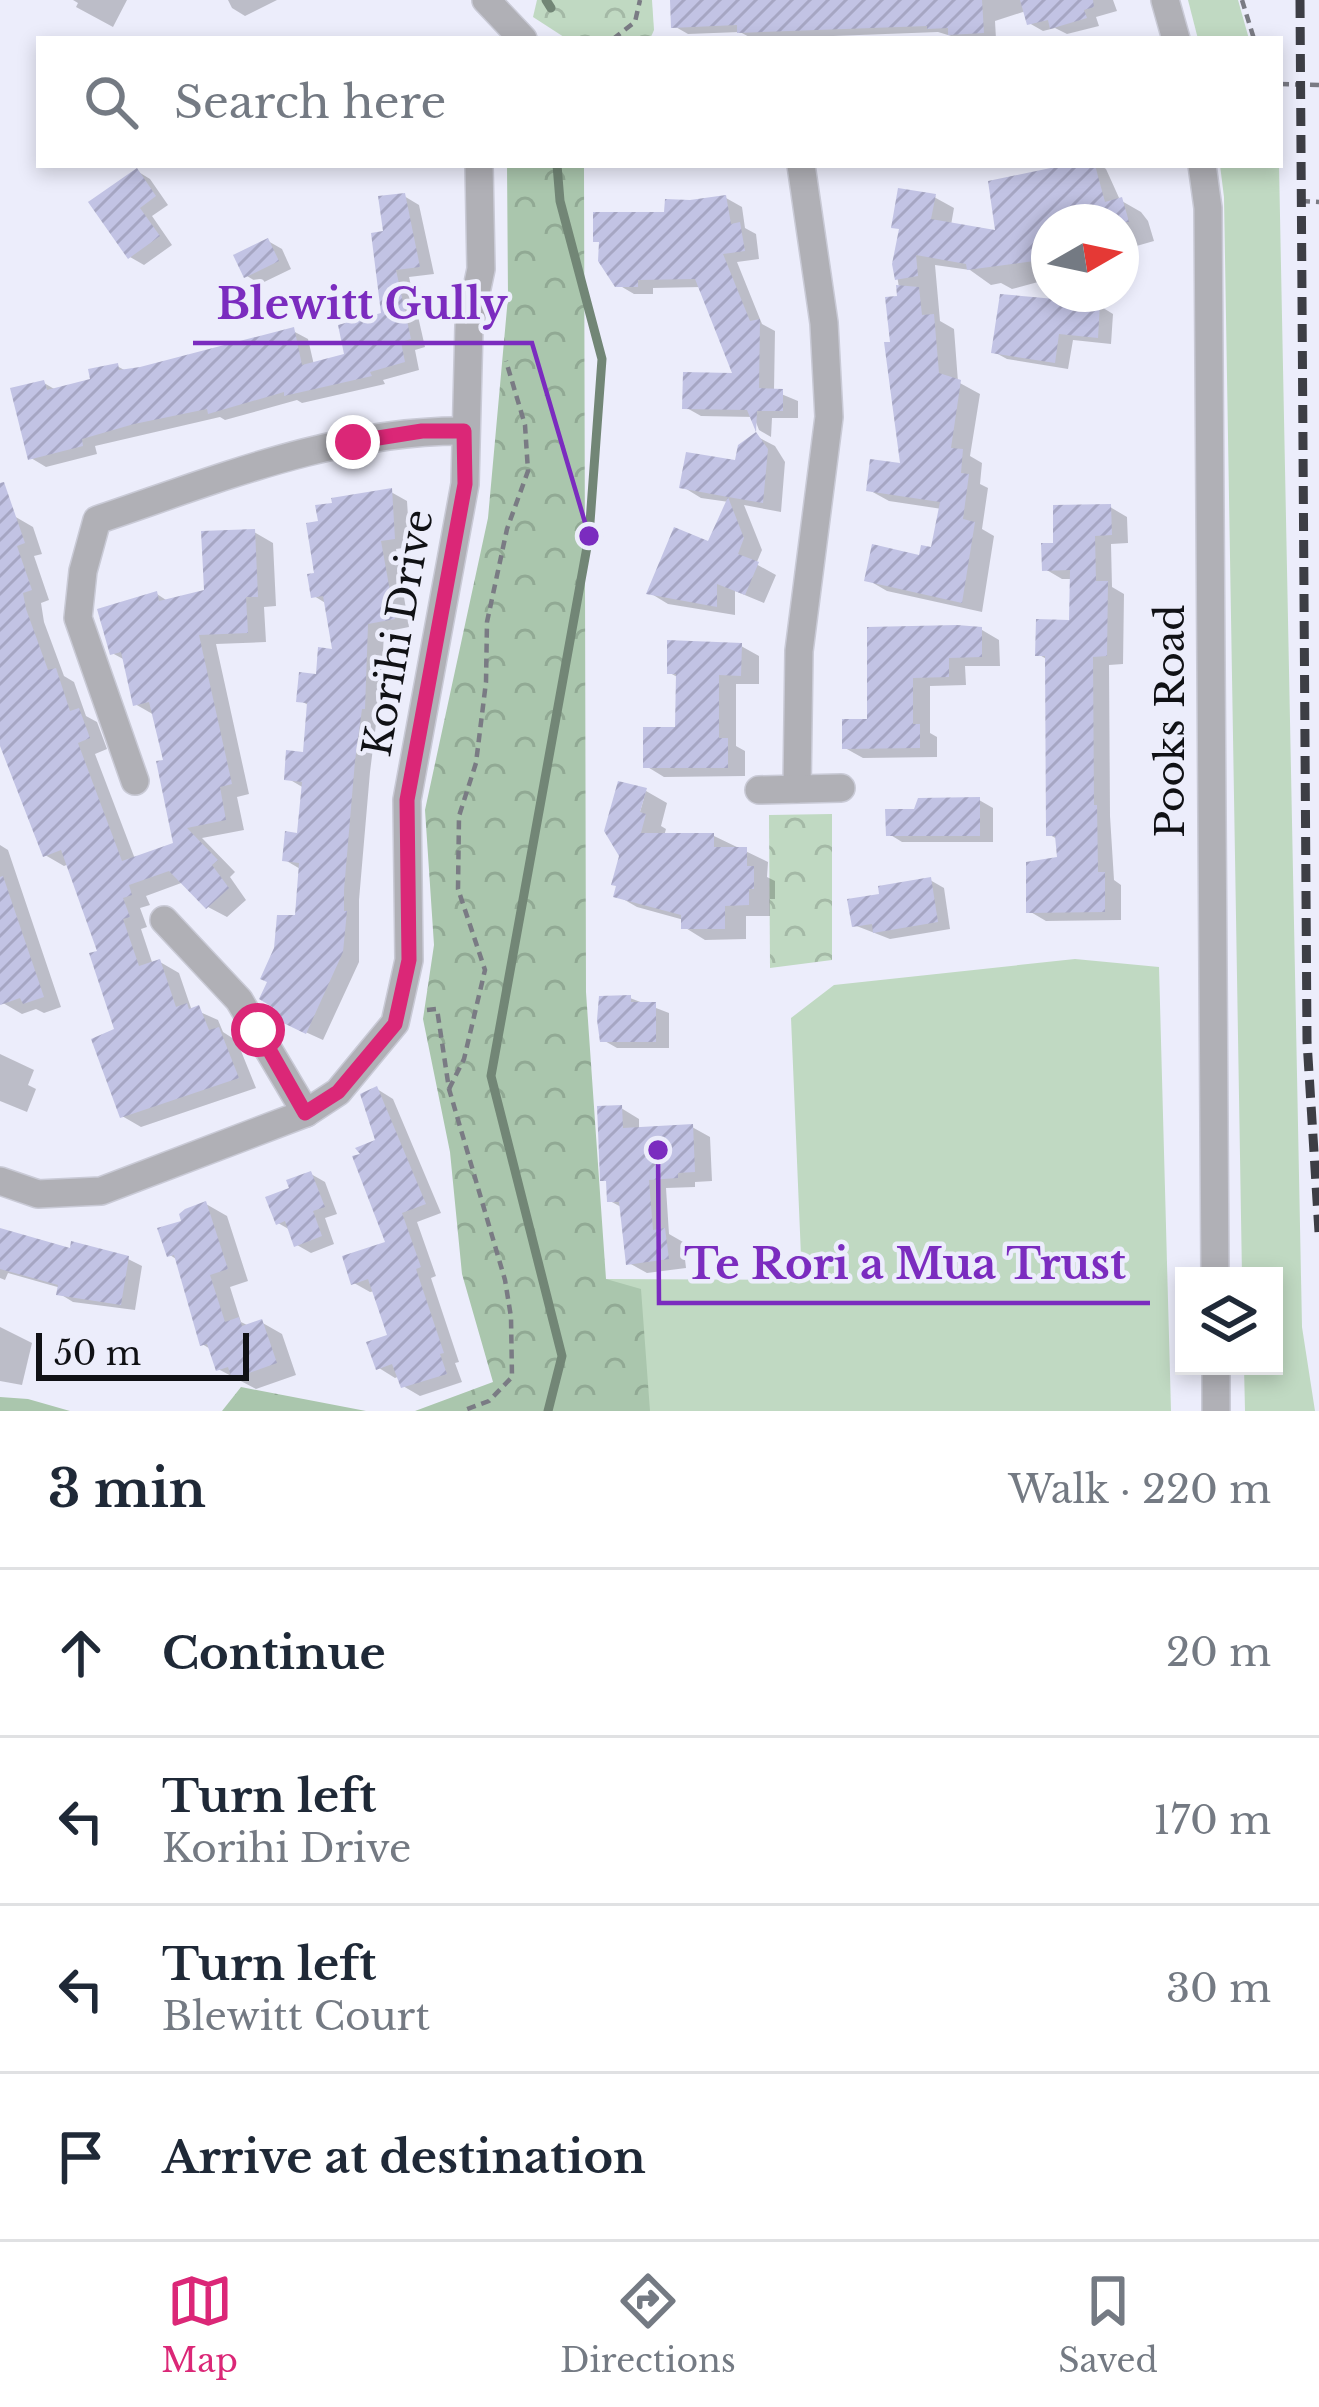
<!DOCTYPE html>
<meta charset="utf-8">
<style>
:root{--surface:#fff;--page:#f2f2f3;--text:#1f2937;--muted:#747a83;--line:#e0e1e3;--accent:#db2777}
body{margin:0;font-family:"Libre Baskerville",serif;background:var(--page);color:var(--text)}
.controls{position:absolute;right:36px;bottom:36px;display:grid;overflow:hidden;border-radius:0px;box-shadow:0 6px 18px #0003}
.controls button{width:108px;height:108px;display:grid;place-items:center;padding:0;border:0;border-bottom:3px solid var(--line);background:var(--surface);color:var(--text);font:60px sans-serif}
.compass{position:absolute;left:1031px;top:204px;width:108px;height:108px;border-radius:50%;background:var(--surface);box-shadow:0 6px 18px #0003;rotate:81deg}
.scale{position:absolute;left:36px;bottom:30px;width:213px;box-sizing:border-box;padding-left:12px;border:6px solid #101115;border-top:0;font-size:33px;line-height:42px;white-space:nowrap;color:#101115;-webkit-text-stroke:9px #ecedfb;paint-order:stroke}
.stop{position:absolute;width:36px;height:36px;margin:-27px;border:9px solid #db2777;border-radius:50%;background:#fff}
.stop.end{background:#db2777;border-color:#fff;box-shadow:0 3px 12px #0008}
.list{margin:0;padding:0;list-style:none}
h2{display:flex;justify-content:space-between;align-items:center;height:156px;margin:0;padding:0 48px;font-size:51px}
h2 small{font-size:39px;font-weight:400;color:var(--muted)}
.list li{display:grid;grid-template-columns:78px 1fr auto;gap:36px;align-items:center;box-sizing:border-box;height:168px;padding:0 48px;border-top:3px solid var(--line)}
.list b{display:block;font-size:45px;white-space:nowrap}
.list p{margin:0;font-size:39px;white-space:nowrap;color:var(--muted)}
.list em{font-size:39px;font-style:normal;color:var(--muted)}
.icon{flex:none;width:66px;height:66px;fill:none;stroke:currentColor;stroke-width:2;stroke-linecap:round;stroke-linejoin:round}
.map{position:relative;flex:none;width:1319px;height:1411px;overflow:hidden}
.search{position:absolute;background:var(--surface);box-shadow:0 6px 18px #0003;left:36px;right:36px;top:36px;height:132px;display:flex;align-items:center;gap:30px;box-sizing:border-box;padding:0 42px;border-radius:0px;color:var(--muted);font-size:45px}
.sheet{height:828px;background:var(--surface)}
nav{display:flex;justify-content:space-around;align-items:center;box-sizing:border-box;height:168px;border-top:3px solid var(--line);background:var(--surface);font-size:33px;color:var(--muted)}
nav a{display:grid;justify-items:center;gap:6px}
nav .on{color:var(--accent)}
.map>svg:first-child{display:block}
</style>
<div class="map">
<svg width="1319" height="1411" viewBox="0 0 1319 1411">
<defs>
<pattern id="forest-crowns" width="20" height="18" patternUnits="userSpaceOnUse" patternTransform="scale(3)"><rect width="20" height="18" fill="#aac6ad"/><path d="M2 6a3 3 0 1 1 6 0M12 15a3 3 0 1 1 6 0" fill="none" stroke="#91a994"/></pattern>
<pattern id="park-crowns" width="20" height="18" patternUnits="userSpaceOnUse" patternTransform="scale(3)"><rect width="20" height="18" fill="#c0d9c2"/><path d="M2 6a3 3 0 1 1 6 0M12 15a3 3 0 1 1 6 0" fill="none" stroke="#a4b9a6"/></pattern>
<pattern id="building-hatch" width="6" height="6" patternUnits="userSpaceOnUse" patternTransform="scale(3)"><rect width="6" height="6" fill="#c2c3e4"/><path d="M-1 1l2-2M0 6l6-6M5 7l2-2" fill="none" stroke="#a6a6c3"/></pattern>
</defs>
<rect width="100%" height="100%" fill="#ecedfb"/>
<g fill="#c0d9c2">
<path d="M1188,0H1238L1249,39H1198Z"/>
<path d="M1220,165H1279L1302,1327L1315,1411H1245L1244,1366H1274V1276H1242L1224,197Z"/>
<path d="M1075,959L1159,967L1171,1411H607L606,1279L802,1280L791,1018L834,985Z"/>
</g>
<g fill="url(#forest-crowns)">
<path d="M507,165H584L586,992L606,1279L641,1289L650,1411H415L493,1382L462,1274L450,1152L423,1019L434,945L425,810L488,518L508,297Z"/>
<path d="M241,1387L366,1411H222Z"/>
<path d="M0,1397L28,1399L70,1411H0Z"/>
</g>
<g fill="url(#park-crowns)">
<path d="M537,0H652L654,30L650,39H567L533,17Z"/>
<path d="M832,814V960L770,968L769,815Z"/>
</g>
<g fill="#0003">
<path d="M73,0H127L113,27L76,7L78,3Z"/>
<path d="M228,0H277L245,16L232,8Z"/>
<path d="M673,0H1113L1117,11L1096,17L1099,26L1067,34L1055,28L1043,31L1029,23L1026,11L995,21L996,39H961L938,32L753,39L740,32L688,34L674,26Z"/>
<path d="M1061,165H1100L1106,169L1120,200L1141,212L1148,221L1154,241L1133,247L1135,251L1121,259V222H1049V279L1012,289L1001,283L991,285L970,270L935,265L940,321L954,329L958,382L980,394L970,456L982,463L980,484L988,488L982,529L994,536L982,612L887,591L868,580L933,551L942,509L889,501L869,490L903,466L893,345L901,299L895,264L934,197L954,208L951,225L999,234Z"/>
<path d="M137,171L150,179L168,205L152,216L172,245L144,265L130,257Z"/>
<path d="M404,196L419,205L434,274L409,277L425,347L415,350L419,370L383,380L385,384L302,403L297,400L225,420L220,417L95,446L97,454L46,467L31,458L44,383L56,390L94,381L117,366L128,372L293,331L308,339L314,365L348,356L384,316L386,234Z"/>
<path d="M726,198L742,207L745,228L756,234L759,259L737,262L762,324L775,331L774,391L798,401V418H772L771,437L759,430L754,417L701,416L685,407L737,376L701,287L653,288V294H634L617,284L667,215Z"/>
<path d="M268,241L282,249L291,269L260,284L247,276Z"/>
<path d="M1100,306L1113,314L1111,344L1073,340L1068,369L1007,359L994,352Z"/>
<path d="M756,436L775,446L785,462L781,512L744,505L762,550L756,564L776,575L764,603L735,591V615L668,604L650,593L709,545L729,502L701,498L683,487L737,464Z"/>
<path d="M391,492L407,501L410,547L396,549L409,627L384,632L380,716H377L370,772L359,900V962L323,1040L290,1025L302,870L285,860L299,836L304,788L287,778L306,755L310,706L299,700L335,652L327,604L314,596L317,575Z"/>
<path d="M0,498L14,516L33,527L42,554L34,556L49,600L41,603L44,622L64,676L74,682L86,716L97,722L107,749L95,754L135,859L176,845L167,762L156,716L135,704L125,660L112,653L157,594L169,602L207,593L254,532L273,543L276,606L264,607L266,642L216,644L249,794L237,797L244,830L202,838L235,872L230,877L246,900L227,917L208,907L184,882L146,896L150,905L140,908L147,927L141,929L153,965L160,962L179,973L191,1008L218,1020L223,1032L237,1041L256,1088L141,1127L122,1116L118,1031L100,953L69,864L64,866L45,855L0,714Z"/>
<path d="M1110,507L1127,517L1128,543L1111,544L1112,587L1124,594L1123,664L1109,665L1110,816L1114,880L1121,885V920L1046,921L1029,911L1060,860L1059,840L1048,834V660L1038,654L1072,623L1073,579H1062L1045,569L1056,546Z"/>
<path d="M870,630H982L999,640L1000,666H965L966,685L930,686V733L937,737V757L863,758L845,748L870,722Z"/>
<path d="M741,646L759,656V684H736V746L745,751V776L664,777L646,766L678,730L679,678L670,673Z"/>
<path d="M646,791L667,803L661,826L666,829L664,836H714L768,862L767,877L775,881V899H770V916H746V939L705,940L684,927V920L637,907L616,895Z"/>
<path d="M979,800L993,808V842H902L889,834L916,812Z"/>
<path d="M0,845L8,850L61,1007L44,1013L36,1009L22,1014L3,1003L0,995Z"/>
<path d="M930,880L944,888L950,929L890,939L854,925Z"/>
<path d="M630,998L669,1013V1048H617L603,1040Z"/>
<path d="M0,1054L34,1070L28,1085L36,1089L27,1112L0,1101Z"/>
<path d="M377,1089L393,1099L441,1213L417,1222L436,1276L431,1278L459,1362L455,1363L462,1382L420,1396L403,1386L400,1376L395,1378L379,1368L391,1336L375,1291L370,1292L354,1283L388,1243Z"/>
<path d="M621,1108L639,1119V1130L692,1127L710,1137L712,1181L695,1182V1187L666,1188L669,1234L683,1242L686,1268L647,1273L629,1263L623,1208L610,1201L609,1183L603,1179Z"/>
<path d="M311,1174L325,1182L337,1214L325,1218L334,1244L311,1253L297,1245L292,1231L278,1223L292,1190Z"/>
<path d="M206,1204L227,1216L248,1281L230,1287L241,1322L249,1326L261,1322L282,1334L296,1375L256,1389L218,1369L212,1350L202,1344L179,1261L170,1255L184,1222Z"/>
<path d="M0,1233L72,1252L128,1259L142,1266L135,1310L73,1302L60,1294L61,1288L8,1273L5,1280L0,1278Z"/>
<path d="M0,1327L32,1343L22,1385L0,1381Z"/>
</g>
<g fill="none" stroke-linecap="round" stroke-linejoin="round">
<g stroke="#728676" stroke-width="9">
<path d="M546,0L551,8"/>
<path d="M548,1411L562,1356L491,1076L589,536L602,359L560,201L557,165"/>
</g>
</g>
<g fill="url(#building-hatch)">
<path d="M670,0H982L984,33L948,35V28L927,29V26L737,33V25L671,28Z"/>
<path d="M1020,0H1093L1094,7L1084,10L1087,18L1050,29L1048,20L1027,25Z"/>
<path d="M1065,165H1095L1105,202L1122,197L1129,222H1049V259L967,270L966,264L916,255L918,276L895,280L892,264L899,229L891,228L898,188L936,194L931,219L995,230L988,181Z"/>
<path d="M137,168L156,196L140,208L160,236L128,259L88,202Z"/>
<path d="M405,193L420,267L396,270L411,339L401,342L405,362L370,372L372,376L284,396V392L208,414L207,409L134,424L82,439L83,446L28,460L10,388L44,380L47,390L90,379L88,369L118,363L119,370L140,367L294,327L302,365L344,354L338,325L381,313L371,233L383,231L378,196Z"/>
<path d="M726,195L731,224L740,222L745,251L723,254L750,321L760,319L759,388L783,389V411H757L756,432L747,410L682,409L683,372L732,373L695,279L638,280V287H615L598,261L599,242H593V212H664L665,199L690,200Z"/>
<path d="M268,238L279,261L244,278L233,255Z"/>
<path d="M896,285L919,287L922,315L934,314L939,373L961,380L951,448L963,449L961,473L969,474L963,519L975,522L962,603L864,581L872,544L919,555L921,545L931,547L940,502L866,491L870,459L900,463L884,342H890L885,297L897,296Z"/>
<path d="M1000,294L1100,303L1098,338L1059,334L1055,363L991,353Z"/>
<path d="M756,432L768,449L763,503L728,497L744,538L738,554L759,562L745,595L717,584V607L646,594L674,527L708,541L728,497L679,488L686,452L735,460L738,445Z"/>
<path d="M4,482L25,543L17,546L32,590L23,593L26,609L48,670L56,668L70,711L79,708L90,738L78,743L122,861L173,843L156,761L163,760L149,702L133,706L121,652L110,655L97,609L157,591L159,601L204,590L201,531L255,529L258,597H246L248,633L199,635L232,784L220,787L226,820L187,828L218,860L212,865L229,888L206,909L169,871L129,885L132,895L123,898L130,917L123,919L139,966L160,959L176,1007L187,1003L189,1009L199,1005L209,1030L219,1027L239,1078L120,1118L91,1039L114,1029L89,953L97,951L61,850L43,857L0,746V483Z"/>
<path d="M392,488L395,539L381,541L395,619L368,624L365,709H362L355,761L344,890V911H347L343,952L306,1034L271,1017L274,1008L259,999L267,982L260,979L274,948L277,915H295L299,863L282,861L285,831L297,833L302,782L284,780L286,750L303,752L307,703L296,702L299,672L316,674L318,647L332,649L323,596L311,598L307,574L314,573L306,523L318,521L315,505L332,503L331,498Z"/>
<path d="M1111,504L1112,535L1095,536L1096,581H1108L1107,656L1093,657L1094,805H1097L1098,872H1105V912L1026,913V862L1057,857L1055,836H1046L1045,656H1035L1036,619L1069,620L1070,570L1042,571L1041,543H1053V505Z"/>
<path d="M957,625L982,627V657L949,658V677L913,678V724H920V748L842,749V719H867V627Z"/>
<path d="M667,640L742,643L741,676L719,675V738H728V768H643V727H675L676,674H667Z"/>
<path d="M618,781L647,788L640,812L646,814L641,833H714V847H747V866H754V889H749V905L725,906V929H681V915L613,897L616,886L611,885L619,856L604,831Z"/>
<path d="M980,797V836H886L885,809H914L918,798Z"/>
<path d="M3,876L44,997L23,1004L20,998L0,1005V877Z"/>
<path d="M931,877L938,922L873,933L872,924L852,927L847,899L879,894L878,886Z"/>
<path d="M631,995V1002H656V1042H600L597,1020L599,996Z"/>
<path d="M377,1086L426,1204L402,1213L421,1267L416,1269L444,1353L440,1354L447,1374L401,1388L392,1364L376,1370L366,1342L387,1335L368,1279L351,1285L342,1256L385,1242L352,1156L360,1154L355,1148L375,1140L360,1094Z"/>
<path d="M622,1105L623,1128L693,1124L695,1172L678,1173V1178L649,1180L653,1230L665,1228L669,1259L626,1265L619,1202H607L606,1181H600L597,1106Z"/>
<path d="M311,1171L325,1207L313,1211L322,1236L294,1247L285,1221L276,1225L265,1197L289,1188L286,1180Z"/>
<path d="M206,1201L228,1269L210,1275L225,1322L239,1317L242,1326L262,1319L277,1363L232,1379L228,1367L216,1371L207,1344L200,1346L174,1255L167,1257L157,1228L181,1221L179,1214L185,1209Z"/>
<path d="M0,1228L70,1248L71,1241L129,1256L121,1305L56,1295L58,1285L0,1269Z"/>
</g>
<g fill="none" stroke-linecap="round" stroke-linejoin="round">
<g stroke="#c9cad6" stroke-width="30">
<g id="street">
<path d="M486,0L523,39"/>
<path d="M1165,0L1176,39"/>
<path d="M1202,165L1208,208L1215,1276"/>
<path d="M135,781L78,618L83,571L97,520C216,480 336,430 464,431"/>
<path d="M797,789L799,651L829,417L824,323L801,165"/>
<path d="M759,790L841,788"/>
<path d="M164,920L239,1000L306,1113"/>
<path d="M0,1181L38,1194L101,1191L306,1113L338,1092L395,1023L409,960L407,800L465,484L469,326L481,269L479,165"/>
<path d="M1216,1366V1411"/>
</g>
</g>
<g stroke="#7a7b84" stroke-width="4.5" stroke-dasharray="9 6" stroke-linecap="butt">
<path d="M1242,0L1254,39"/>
<path d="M613,39L635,22L640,0"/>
<path d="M1280,84L1319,85"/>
<path d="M1301,201L1319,202"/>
<path d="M427,1010L437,1009L449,1089L505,1280L511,1317L512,1377L489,1401L462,1411"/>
<path d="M449,1089L464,1059L485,970L458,889L459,816L476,763L486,682L487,622L507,529L528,471L525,425L506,361"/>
</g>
<use href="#street" stroke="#b0b0b6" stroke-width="27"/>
<path stroke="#3d3e45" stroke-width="9" stroke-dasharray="18 9" stroke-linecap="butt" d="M1300,0L1307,1041L1319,1232"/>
</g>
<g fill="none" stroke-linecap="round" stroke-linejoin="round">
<path stroke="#db2777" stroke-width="15" d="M258,1030L305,1113L338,1092L395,1024L409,960L407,800L465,484L464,431H422L353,442"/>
</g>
<g text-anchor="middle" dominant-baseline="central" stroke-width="9" stroke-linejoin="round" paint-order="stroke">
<g font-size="39" fill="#101115" stroke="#ecedfb">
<text transform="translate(398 633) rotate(-80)">Korihi Drive</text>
<text transform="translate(1170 721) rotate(-90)">Pooks Road</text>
</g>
</g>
<path fill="none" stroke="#7b2cbf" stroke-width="4.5" d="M589 536L532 343H193M658 1150L659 1303H1150"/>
<g fill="#7b2cbf" stroke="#ecedfb" stroke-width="4.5">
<circle cx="589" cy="536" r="12"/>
<circle cx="658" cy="1150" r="12"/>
</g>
<g font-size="42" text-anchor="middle" font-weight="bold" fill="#7b2cbf" stroke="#ecedfb" stroke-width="9" stroke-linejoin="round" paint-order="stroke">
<text x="362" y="319">Blewitt Gully</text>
<text x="905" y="1279">Te Rori a Mua Trust</text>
</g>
</svg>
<div class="controls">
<button><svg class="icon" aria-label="layers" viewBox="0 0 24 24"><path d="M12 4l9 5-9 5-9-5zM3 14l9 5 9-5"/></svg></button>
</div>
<svg class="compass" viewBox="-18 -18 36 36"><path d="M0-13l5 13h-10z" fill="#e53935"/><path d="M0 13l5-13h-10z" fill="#747a83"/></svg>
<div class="scale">50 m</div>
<div class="stop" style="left:258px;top:1030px"></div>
<div class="stop end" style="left:353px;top:442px"></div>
<div class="search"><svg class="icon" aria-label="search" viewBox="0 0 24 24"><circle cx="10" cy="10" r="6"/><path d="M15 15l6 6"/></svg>Search here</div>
</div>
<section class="sheet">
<h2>3 min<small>Walk · 220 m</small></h2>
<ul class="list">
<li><svg class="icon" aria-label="ahead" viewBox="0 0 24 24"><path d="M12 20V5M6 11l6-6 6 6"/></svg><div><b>Continue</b></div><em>20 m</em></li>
<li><svg class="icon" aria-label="left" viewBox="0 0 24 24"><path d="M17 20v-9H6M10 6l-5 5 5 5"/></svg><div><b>Turn left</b><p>Korihi Drive</p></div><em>170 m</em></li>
<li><svg class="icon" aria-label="left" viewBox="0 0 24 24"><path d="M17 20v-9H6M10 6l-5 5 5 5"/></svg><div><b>Turn left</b><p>Blewitt Court</p></div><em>30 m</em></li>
<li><svg class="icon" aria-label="arrive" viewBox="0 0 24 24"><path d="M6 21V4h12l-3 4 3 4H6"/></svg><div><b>Arrive at destination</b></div></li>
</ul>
</section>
<nav>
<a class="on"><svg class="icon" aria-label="map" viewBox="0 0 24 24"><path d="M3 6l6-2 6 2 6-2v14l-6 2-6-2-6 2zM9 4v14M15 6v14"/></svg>Map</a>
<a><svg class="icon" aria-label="directions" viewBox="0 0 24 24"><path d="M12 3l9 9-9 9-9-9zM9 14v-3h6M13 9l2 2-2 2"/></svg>Directions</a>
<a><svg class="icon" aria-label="saved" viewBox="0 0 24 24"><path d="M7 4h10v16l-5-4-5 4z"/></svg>Saved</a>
</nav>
